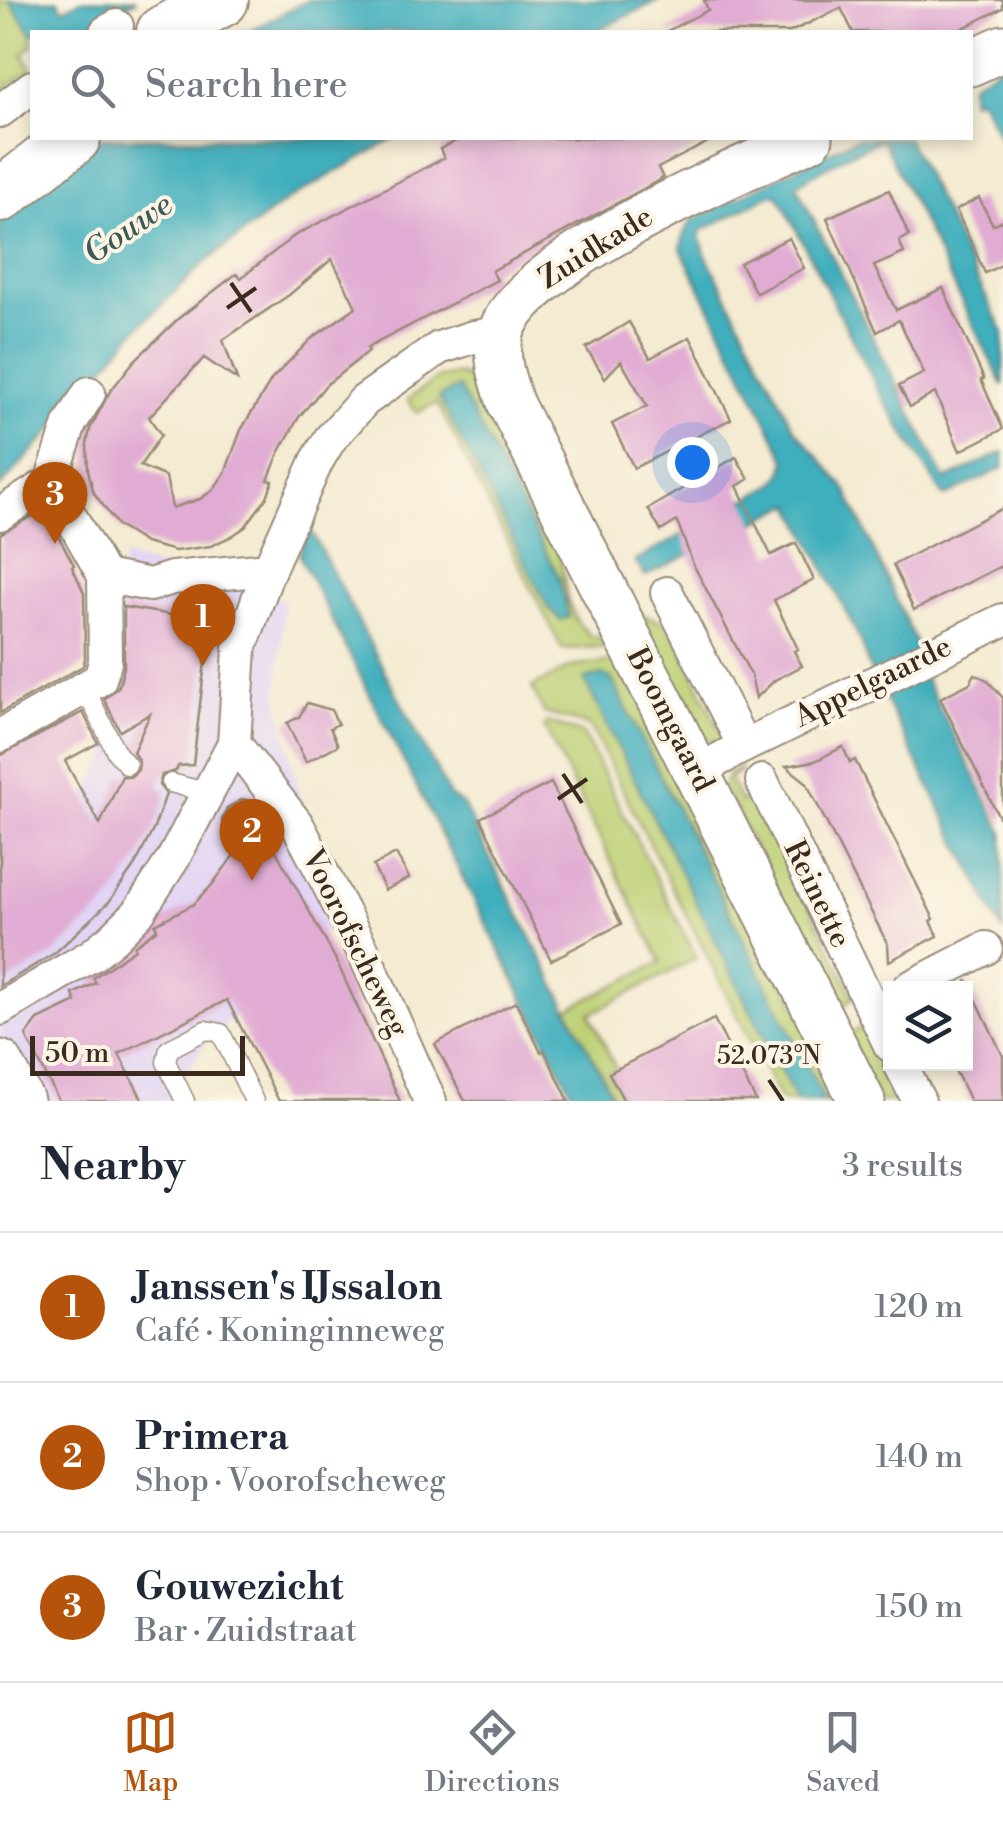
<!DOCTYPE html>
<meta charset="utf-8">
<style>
:root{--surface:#fff;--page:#f6f6f7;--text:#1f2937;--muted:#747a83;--line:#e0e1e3;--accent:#b45309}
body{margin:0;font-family:"Libre Bodoni",serif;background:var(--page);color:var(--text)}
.controls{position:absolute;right:30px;bottom:30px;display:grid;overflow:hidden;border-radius:0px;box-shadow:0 5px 15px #0003}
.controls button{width:90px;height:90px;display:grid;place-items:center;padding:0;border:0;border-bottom:2px solid var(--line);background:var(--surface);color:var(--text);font:50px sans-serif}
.scale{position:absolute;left:30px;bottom:25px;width:215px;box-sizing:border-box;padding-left:10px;border:5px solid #3b2a1e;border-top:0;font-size:28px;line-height:35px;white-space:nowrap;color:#3b2a1e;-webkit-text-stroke:8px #fcf5e5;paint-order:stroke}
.you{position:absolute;left:692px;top:462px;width:35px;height:35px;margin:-25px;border:8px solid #fff;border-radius:50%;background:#1a73e8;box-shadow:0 0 0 15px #1a73e833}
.badge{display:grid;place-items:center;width:65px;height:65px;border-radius:50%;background:var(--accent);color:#fff;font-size:32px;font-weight:700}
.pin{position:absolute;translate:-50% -82px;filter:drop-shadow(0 2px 5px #0008)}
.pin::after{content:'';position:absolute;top:52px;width:35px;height:30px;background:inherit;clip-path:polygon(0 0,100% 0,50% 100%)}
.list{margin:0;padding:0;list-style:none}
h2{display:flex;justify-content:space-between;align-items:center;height:130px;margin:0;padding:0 40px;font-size:42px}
h2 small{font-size:32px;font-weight:400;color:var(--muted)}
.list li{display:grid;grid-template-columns:65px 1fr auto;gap:30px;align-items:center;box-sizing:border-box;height:150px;padding:0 40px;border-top:2px solid var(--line)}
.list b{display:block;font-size:38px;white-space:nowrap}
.list p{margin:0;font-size:32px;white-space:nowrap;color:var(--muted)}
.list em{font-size:32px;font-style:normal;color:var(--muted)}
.icon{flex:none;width:55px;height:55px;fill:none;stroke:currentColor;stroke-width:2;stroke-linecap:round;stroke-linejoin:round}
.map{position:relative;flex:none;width:1003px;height:1101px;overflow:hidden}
.search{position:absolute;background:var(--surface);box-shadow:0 5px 15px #0003;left:30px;right:30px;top:30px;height:110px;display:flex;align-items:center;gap:25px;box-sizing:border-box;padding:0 35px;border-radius:0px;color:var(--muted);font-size:38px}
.sheet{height:580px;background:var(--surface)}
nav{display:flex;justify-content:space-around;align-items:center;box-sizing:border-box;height:140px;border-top:2px solid var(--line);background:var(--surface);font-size:28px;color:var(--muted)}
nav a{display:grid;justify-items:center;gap:5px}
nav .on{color:var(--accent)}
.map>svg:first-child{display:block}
</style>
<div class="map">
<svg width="1003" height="1101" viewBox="0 0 1003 1101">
<rect width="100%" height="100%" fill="#fcf5e5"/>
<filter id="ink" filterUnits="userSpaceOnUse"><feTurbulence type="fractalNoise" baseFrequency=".01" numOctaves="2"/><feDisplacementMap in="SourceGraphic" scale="20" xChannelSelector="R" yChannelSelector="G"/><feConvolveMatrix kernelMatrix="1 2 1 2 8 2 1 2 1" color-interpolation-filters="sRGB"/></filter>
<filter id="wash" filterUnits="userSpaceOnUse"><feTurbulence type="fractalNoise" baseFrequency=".0048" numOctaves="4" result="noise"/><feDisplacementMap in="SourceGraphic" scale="40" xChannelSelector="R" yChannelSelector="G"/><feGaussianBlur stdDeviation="2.25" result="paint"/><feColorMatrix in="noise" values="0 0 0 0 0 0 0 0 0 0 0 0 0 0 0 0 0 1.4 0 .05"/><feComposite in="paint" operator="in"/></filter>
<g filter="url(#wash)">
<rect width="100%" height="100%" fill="#f4ebd2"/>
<path fill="#e1d4f4" d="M123,557L284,600L278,695L328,928L204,1044L170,1101H0V926L13,917L106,760Z"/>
<g fill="#bbcf72" stroke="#7b7c48" stroke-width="2.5">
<path d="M0,0H9L32,34V46L23,54L32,69L0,91Z"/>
<path d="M459,374L469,379L558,543L568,602L577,622L592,637H602L607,647L562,649L437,403L416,413L408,399L439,377Z"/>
<path d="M641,615L670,624L723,737L718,741L703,740Z"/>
<path d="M625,659L844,1101H825L611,678L585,680L796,1101H781L590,726L544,713L532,687L571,667Z"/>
<path d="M547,722L583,734L697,958L590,1014L616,1069L609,1073L624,1101H615L568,1009L661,962L544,726Z"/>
<path d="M740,768L741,770L729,779L741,802L755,794L854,997L842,1008L834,1007L723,785L728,775Z"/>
<path d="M862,1026H868L910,1101H878L849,1036Z"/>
</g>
<g fill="#41afbd" stroke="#3e6c6e" stroke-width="2.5">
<path d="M9,0H58L63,9L80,0H137L79,32L32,34Z"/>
<path d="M309,0H660L594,32H247Z"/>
<path d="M1003,63V143L979,98L971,101V84Z"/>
<path d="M97,138H395L286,201L202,265L134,332L57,425L0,487V217Z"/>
<path d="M857,138H907L1003,331V386L882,139L848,155L796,185L945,480L1003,452V468L944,497L883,399L779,196L772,194L699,232L705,253L794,428L846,489L915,641L923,675L1003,832V932L868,665L861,642L792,504L645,576L635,561L774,484L783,473L786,460L681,249L684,233L692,220Z"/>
<path d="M459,387L559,577L569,617L560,620L548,607L439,397Z"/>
<path d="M309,527L450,796L463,805L615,1101H576L299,555Z"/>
<path d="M602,675L611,678L825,1101H796L584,679Z"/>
</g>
<g id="blocks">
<g fill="#e1acd3" fill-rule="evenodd">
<path d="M704,0H1003V8L955,32H853L841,8L790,32H665L708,10Z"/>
<path d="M462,138H716L658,168L663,178L492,271L497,280L367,348L369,351L326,385L299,417L279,453L268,480L273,481L267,497L245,527L232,536L211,546L175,551L145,543L118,526L94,493L88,470L87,444L90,429L109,393L134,361L179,318L236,274L241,278L294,236L444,158L440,149ZM332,259L356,307L311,339L272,379L241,430L225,473L213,490L200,499L172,508L166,477L140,466L161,435L149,417L204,358L237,380L223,340L289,295Z"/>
<path d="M889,190L909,236L899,241L904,253L874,266L896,310L943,288L984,379L981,380L1003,429L960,451L935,393L910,407L899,386L924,373L899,320L877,332L827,218Z"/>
<path d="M979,198L993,225L1003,220V264L985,273L956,210Z"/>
<path d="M789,238L804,268L756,293L740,263Z"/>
<path d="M629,322L650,358L690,337L731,419L634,468L612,424L647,406L621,361L605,378L586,348Z"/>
<path d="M736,457L749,479L737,486L771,555L796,543L814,580L774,600L798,649L794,651L802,666L775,680L756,698L751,675L693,564L677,521L661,531L648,509Z"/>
<path d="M1003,508V565L914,610L893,565Z"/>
<path d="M44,510L74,565L72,566L84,593L85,659L83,666L0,713V534Z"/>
<path d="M124,607L184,617L185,614L210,618L193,765L178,766L176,771L162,775L159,785L166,794L154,828L135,865L109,902L55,953L0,986V756L83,712L98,743L65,761L100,824L122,776L130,777L138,770L139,762L133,752L150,714L120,731L104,699L119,686L124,667Z"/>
<path d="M975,674L987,680L1003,698V825L940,698L970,683Z"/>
<path d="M307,703L331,710L338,724L330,728L338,745L306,762L287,723L299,717Z"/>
<path d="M843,747L850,763L855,760L891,833L934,919L931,921L938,936L889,961L888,945L806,782L786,766L815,761Z"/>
<path d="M551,783L621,924L551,960L480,818Z"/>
<path d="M243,799L254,802L265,816V831L336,960L400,1101H279L227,1000L119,1054L143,1101H59L26,1036L38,1020L76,1002L73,994L96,983L93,978L135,949L134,946L157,929L155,924L194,904L212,885L240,847L225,833L222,820L227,808Z"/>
<path d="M396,854L409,878L385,890L373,866Z"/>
<path d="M967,980L1003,1056V1101H970L952,1064H966Z"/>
<path d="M516,1002L541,1052L544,1050L569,1101H465L435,1044Z"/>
<path d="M714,1019L756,1101H624L609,1073Z"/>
</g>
</g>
</g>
<g filter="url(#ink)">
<use href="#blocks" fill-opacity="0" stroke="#988a78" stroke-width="2.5"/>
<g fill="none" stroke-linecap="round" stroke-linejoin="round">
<g stroke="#988a78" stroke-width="21">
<g id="lane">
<path d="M85,688L116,752L127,765"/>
<path d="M171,783L208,793"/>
<path d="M185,1101L166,1062L169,1049L206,1030L221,1033L254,1101"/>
</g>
</g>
<g stroke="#988a78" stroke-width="36">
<g id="street">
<path d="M106,32L117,26"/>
<path d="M0,111L32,87"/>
<path d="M51,482L104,576L150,585L172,578L269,569"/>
<path d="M0,514L51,482L70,424L89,393"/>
<path d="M667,593L744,746L696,772"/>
<path d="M0,736L100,679L105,662L104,576"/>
<path d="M234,743L297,824L363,951L430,1101"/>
<path d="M744,746L1003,620"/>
<path d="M762,781L890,1045"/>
<path d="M909,988L986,948"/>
<path d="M0,1009L92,955L113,938L138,913L173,859L234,743L240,649L269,569L317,461L330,439L364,401L439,348L473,337L500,333"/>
<path d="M900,1064L919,1101"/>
</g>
</g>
<g stroke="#988a78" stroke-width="49">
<g id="secondary">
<path d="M970,63L1003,48"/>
<path d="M810,138C739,171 527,258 502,330C493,356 503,381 511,405L862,1101"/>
<path d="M0,1063L21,1101"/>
</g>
</g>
<g stroke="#988a78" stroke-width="56">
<g id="primary">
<path d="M163,32L222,0"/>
<path d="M0,196L74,138"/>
</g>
</g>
<use href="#lane" stroke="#fff" stroke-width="18"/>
<use href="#street" stroke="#fff" stroke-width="32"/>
<use href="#secondary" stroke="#fff" stroke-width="45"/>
<use href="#primary" stroke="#fff" stroke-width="52"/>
</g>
</g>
<path fill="none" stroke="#3b2a1e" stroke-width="4" d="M231,283L251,312M227,308L256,288M563,774L582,803M558,799L587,779M769,1080L783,1101"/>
<g text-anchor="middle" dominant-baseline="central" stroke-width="8" stroke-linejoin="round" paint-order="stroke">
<g font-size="30" fill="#3b2a1e" stroke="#fcf5e5">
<text transform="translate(596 248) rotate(-32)">Zuidkade</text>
<text transform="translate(873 682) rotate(-26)">Appelgaarde</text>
<text transform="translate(670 720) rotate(63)">Boomgaard</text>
<text transform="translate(817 894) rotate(64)">Reinette</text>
<text transform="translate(355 943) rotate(64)">Voorofscheweg</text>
</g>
<g font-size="32" font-style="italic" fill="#3d5956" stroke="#fcf5e5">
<text transform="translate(128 229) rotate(-34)">Gouwe</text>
</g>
</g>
<g font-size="25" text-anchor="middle" fill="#3b2a1e" stroke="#fcf5e5" stroke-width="8" stroke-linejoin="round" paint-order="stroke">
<text x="769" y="1064">52.073°N</text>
</g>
</svg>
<div class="controls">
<button><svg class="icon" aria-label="layers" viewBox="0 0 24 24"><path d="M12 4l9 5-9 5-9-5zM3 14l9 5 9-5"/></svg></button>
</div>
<div class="scale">50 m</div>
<div class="you"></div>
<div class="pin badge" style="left:203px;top:666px">1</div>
<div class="pin badge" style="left:252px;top:881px">2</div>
<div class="pin badge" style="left:55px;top:544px">3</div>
<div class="search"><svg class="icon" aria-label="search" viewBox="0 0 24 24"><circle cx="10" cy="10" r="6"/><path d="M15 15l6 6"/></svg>Search here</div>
</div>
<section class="sheet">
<h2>Nearby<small>3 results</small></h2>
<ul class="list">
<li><span class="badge">1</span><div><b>Janssen's IJssalon</b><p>Café · Koninginneweg</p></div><em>120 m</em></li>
<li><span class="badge">2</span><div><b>Primera</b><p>Shop · Voorofscheweg</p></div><em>140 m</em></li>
<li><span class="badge">3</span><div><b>Gouwezicht</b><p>Bar · Zuidstraat</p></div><em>150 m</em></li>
</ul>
</section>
<nav>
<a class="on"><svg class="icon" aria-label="map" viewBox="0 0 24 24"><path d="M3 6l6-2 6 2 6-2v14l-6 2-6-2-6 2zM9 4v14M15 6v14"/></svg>Map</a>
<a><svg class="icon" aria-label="directions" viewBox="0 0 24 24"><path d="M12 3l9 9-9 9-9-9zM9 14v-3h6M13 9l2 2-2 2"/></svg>Directions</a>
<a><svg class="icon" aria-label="saved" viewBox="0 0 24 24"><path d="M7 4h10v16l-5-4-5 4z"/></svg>Saved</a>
</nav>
